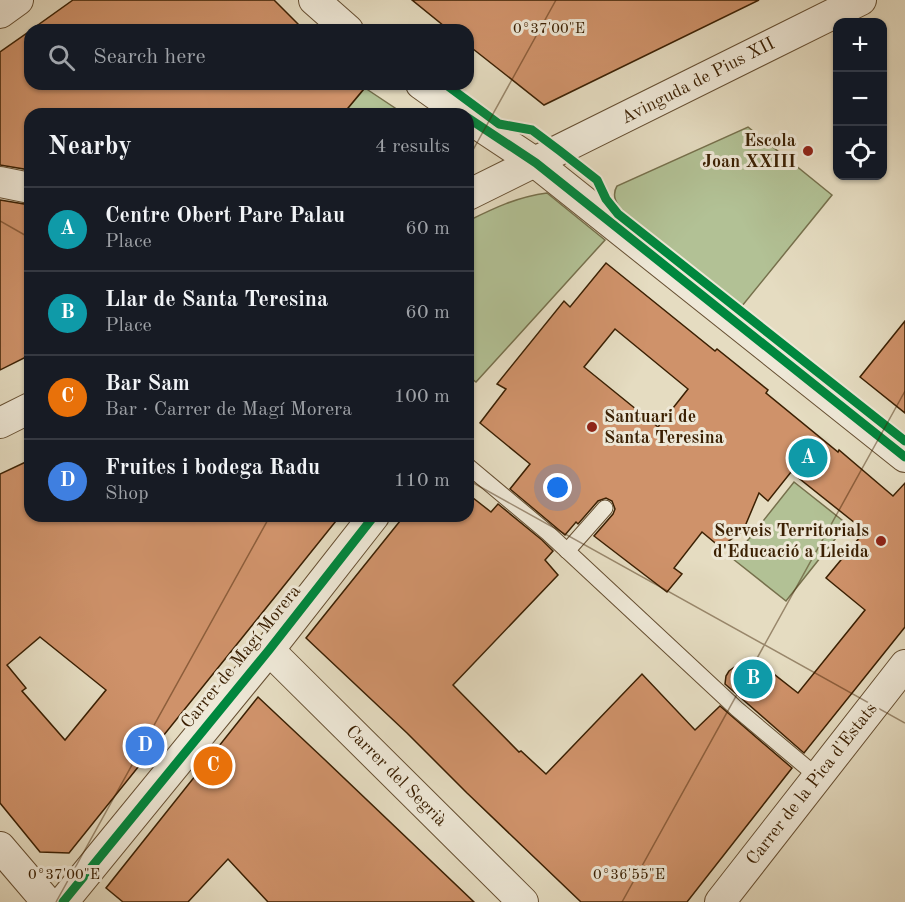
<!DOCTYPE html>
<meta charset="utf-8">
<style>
:root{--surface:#171b24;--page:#20242c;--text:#f1f3f6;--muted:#9ea1a6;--line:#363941;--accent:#c59692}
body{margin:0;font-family:"Old Standard TT",serif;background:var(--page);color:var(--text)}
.controls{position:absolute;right:18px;top:18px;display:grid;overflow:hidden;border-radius:12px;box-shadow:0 2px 4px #0004}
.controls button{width:54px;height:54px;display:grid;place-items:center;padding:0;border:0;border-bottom:2px solid var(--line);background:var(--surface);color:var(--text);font:30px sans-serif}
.you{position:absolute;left:558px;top:488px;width:21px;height:21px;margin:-15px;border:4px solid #fff;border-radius:50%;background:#1a73e8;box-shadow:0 0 0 9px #1a73e833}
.badge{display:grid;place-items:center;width:39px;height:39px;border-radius:50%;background:var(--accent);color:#fff;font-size:20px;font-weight:700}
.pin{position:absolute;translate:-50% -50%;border:3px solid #fff;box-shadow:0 2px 6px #0006}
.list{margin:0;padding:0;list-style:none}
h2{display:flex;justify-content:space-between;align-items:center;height:78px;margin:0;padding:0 24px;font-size:26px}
h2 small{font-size:20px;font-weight:400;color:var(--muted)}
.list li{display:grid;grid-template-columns:39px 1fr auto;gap:18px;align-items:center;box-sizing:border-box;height:84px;padding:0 24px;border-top:2px solid var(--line)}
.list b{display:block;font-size:22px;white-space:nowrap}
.list p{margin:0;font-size:20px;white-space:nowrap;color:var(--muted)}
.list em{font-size:20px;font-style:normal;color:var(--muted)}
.icon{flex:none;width:33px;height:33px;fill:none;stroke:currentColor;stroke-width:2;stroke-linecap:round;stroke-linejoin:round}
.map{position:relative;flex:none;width:905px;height:902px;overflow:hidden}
.search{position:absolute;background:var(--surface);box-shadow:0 2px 4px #0004;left:24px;top:24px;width:450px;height:66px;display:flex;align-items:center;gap:15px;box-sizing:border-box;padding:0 21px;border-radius:18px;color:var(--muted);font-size:22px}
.panel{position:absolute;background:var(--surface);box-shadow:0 2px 4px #0004;left:24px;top:108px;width:450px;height:414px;border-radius:18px}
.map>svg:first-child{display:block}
</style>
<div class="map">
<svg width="905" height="902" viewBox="0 0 905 902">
<rect width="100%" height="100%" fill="#e5dcc1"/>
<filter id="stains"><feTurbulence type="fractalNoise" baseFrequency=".00333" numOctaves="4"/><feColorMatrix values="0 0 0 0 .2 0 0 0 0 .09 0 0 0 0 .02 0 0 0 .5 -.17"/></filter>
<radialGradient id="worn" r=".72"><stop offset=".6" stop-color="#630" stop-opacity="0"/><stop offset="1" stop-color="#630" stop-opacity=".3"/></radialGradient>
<g fill="#b2c195" stroke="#76704c" stroke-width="1.5">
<path d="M365,88L404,114H343Z"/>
<path d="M748,127L832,195L742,306L623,213C617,204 611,196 617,186Z"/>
<path d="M547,193L605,240L476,382L468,376V221C494,208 517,197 547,193Z"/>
<path d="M794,482L847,524L786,601L733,559Z"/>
</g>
<g fill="#cf926a" stroke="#3b2003" stroke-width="1.5" fill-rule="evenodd">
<path d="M73,0H274L304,30H31Z"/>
<path d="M412,0H759L544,105L468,45V30H449Z"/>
<path d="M30,31V84H368L343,114H30V170L0,165V52Z"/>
<path d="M0,200L30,205V355L0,370Z"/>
<path d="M606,263L715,351L717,349L768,390L766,393L838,452L839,450L893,496L905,483V627L804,753L725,684L726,676L729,671L736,666L761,664L798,693L865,610L826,578L865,531L791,472L768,501L759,493L743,531L720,547L702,532L674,568L682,574L667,592L594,536L613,514L615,509L612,501L606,498L598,501L578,524L576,522L565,535L510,489L530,464L480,423L506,389L497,384L564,301L570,307ZM615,329L688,389L658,427L584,367Z"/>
<path d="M905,321V413L860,377Z"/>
<path d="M30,460V516H340L69,853L40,852L0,803V474ZM40,637L106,690L65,740L22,691L26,688L7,665Z"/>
<path d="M468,494L491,512L498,504L542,540L553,551L545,560L558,575L453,685L519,752L521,751L546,774L642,674L695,730L720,706L792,768L687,902H581L467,793L407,733L306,638L404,516H468Z"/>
<path d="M258,697L324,759L474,902H268L228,859L188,902H123L106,888Z"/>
</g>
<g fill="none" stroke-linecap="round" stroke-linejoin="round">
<g stroke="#664f32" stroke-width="17">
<g id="service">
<path d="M468,466L548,533L737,709L818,777"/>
<path d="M567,551L605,508"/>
</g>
</g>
<g stroke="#664f32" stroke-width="32">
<g id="minor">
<path d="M314,0L348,30"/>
<path d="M0,13L18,0"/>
<path d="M421,84L463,114"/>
<path d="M468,118L536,163L905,457"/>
<path d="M0,182L30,188"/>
<path d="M468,195L861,0"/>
<path d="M0,423L30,408"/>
<path d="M269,650L523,902"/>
<path d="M0,847L47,902"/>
<path d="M63,902L269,650L374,516"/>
<path d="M720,902L905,665"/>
</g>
</g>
<use href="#service" stroke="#eee8d7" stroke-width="15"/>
<use href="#minor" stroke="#eee8d7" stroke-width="30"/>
<g stroke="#eee8d7" stroke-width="13">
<g id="cycleway">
<path d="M445,84L499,124L532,130L560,151L597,180L606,199L618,214L905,441"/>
<path d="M468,118L536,163L905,457"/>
<path d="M63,902L269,650L374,516"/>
</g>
</g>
<use href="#cycleway" stroke="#00873e" stroke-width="9"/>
</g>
<path fill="none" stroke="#3b2003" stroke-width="1.5" stroke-opacity="0.45" d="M468,159L556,0M0,221L30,238M468,480L905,723M56,902L270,516M622,902L905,391"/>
<g fill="#8f2418" stroke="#eee8d7" stroke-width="2">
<circle cx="808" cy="151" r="6"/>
<circle cx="592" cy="427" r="6"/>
<circle cx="881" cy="541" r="6"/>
</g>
<g text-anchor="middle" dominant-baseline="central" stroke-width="6" stroke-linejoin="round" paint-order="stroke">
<g font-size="18" fill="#3b2003" stroke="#eee8d7">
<text transform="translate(698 81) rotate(-27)">Avinguda de Pius XII</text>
<text transform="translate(241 657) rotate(-51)">Carrer de Magí Morera</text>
<text transform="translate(396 776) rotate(45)">Carrer del Segrià</text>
<text transform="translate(812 784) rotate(-52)">Carrer de la Pica d'Estats</text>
</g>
<g font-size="18" font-weight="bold" fill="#3b2003" stroke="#eee8d7" text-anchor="end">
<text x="796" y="141">Escola<tspan x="796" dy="21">Joan XXIII</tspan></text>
<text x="604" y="417" text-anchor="start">Santuari de<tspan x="604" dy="21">Santa Teresina</tspan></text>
<text x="869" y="531">Serveis Territorials<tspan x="869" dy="21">d'Educació a Lleida</tspan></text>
</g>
</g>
<g font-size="15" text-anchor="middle" fill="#3b2003" stroke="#eee8d7" stroke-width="6" stroke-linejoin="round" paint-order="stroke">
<text x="549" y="33">0°37'00"E</text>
<text x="64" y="879">0°37'00"E</text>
<text x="629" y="879">0°36'55"E</text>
</g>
<rect width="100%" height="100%" filter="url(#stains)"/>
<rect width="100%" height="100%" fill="url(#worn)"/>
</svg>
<div class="controls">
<button>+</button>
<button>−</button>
<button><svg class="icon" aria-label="locate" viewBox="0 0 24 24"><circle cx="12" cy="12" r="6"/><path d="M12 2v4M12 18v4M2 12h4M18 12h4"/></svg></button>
</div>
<div class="you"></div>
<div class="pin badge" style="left:808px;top:458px;background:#0f9aa8">A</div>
<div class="pin badge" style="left:753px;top:679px;background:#0f9aa8">B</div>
<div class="pin badge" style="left:213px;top:766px;background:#e8710a">C</div>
<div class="pin badge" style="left:145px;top:746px;background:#3f7fe0">D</div>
<div class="search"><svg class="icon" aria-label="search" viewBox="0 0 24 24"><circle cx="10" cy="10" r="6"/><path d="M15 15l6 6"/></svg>Search here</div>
<section class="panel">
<h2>Nearby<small>4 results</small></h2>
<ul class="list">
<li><span class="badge" style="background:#0f9aa8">A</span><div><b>Centre Obert Pare Palau</b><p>Place</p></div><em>60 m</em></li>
<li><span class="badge" style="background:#0f9aa8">B</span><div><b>Llar de Santa Teresina</b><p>Place</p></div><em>60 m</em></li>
<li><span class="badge" style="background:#e8710a">C</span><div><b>Bar Sam</b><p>Bar · Carrer de Magí Morera</p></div><em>100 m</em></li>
<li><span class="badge" style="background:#3f7fe0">D</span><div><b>Fruites i bodega Radu</b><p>Shop</p></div><em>110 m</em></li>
</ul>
</section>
</div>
